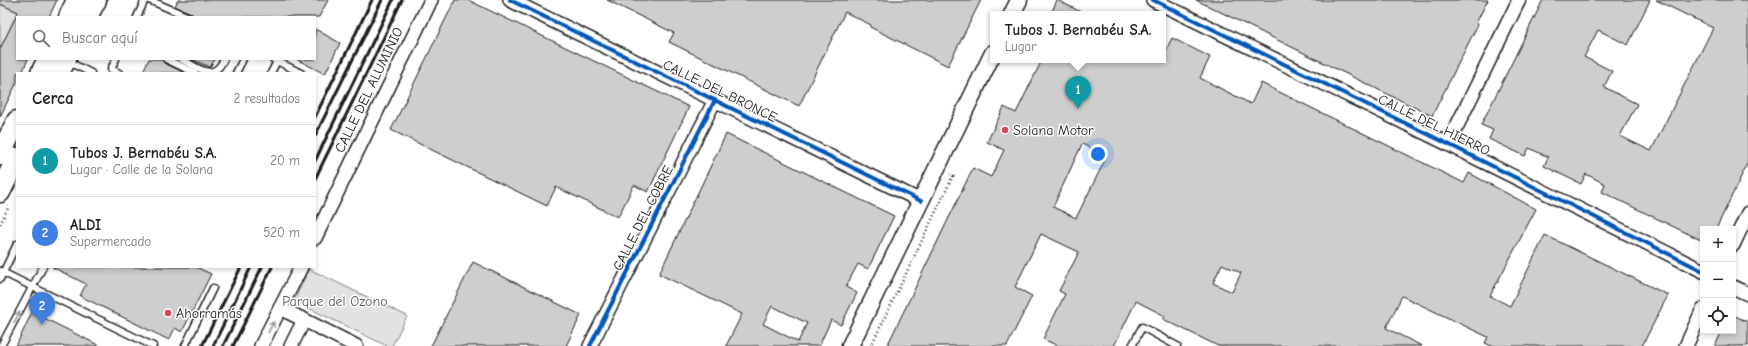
<!DOCTYPE html>
<html lang="es">
<meta charset="utf-8">
<style>
:root{--surface:#fff;--page:#f2f2f2;--text:#222;--muted:#767676;--line:#e0e0e0;--accent:#d1495b}
body{margin:0;font-family:"Comic Neue",sans-serif;background:var(--page);color:var(--text)}
.controls{position:absolute;right:12px;bottom:12px;display:grid;overflow:hidden;border-radius:0px;box-shadow:0 2px 6px #0003}
.controls button{width:36px;height:36px;display:grid;place-items:center;padding:0;border:0;border-bottom:1px solid var(--line);background:var(--surface);color:var(--text);font:20px sans-serif}
.you{position:absolute;left:1098px;top:154px;width:14px;height:14px;margin:-10px;border:3px solid #fff;border-radius:50%;background:#1a73e8;box-shadow:0 0 0 6px #1a73e833}
.badge{display:grid;place-items:center;width:26px;height:26px;border-radius:50%;background:var(--accent);color:#fff;font-size:13px;font-weight:700}
.pin{position:absolute;translate:-50% -33px;filter:drop-shadow(0 1px 2px #0008)}
.pin::after{content:'';position:absolute;top:21px;width:14px;height:12px;background:inherit;clip-path:polygon(0 0,100% 0,50% 100%)}
.popup{position:absolute;left:990px;top:11px;width:176px;height:52px;box-sizing:border-box;display:grid;place-content:center;border-radius:0px;background:var(--surface);filter:drop-shadow(0 1px 3px #0005);font-size:13px;white-space:nowrap;color:var(--muted)}
.popup b{font-size:15px;color:var(--text)}
.popup::after{content:'';position:absolute;left:50%;top:100%;margin-left:-8px;border:8px solid transparent;border-top-color:var(--surface)}
.list{margin:0;padding:0;list-style:none}
h2{display:flex;justify-content:space-between;align-items:center;height:52px;margin:0;padding:0 16px;font-size:17px}
h2 small{font-size:13px;font-weight:400;color:var(--muted)}
.list li{display:grid;grid-template-columns:26px 1fr auto;gap:12px;align-items:center;box-sizing:border-box;height:72px;padding:0 16px;border-top:1px solid var(--line)}
.list b{display:block;font-size:15px;white-space:nowrap}
.list p{margin:0;font-size:13px;white-space:nowrap;color:var(--muted)}
.list em{font-size:13px;font-style:normal;color:var(--muted)}
.icon{flex:none;width:22px;height:22px;fill:none;stroke:currentColor;stroke-width:2;stroke-linecap:round;stroke-linejoin:round}
.map{position:relative;flex:none;width:1748px;height:346px;overflow:hidden}
.search{position:absolute;background:var(--surface);box-shadow:0 2px 6px #0003;left:16px;top:16px;width:300px;height:44px;display:flex;align-items:center;gap:10px;box-sizing:border-box;padding:0 14px;border-radius:0px;color:var(--muted);font-size:15px}
.panel{position:absolute;background:var(--surface);box-shadow:0 2px 6px #0003;left:16px;top:72px;width:300px;height:196px;border-radius:0px}
.map>svg:first-child{display:block}
</style>
<div class="map">
<svg width="1748" height="346" viewBox="0 0 1748 346">
<rect width="100%" height="100%" fill="#fff"/>
<filter id="ink" filterUnits="userSpaceOnUse"><feTurbulence type="fractalNoise" baseFrequency=".025" numOctaves="2"/><feDisplacementMap in="SourceGraphic" scale="8" xChannelSelector="R" yChannelSelector="G"/><feConvolveMatrix kernelMatrix="1 2 1 2 8 2 1 2 1" color-interpolation-filters="sRGB"/></filter>
<g filter="url(#ink)">
<g fill="#e2e2e2" stroke="#7f7f7f">
<path d="M0,4L18,12L0,49Z"/>
<path d="M309,269L407,316L392,346H387L294,301Z"/>
</g>
<g fill="#cecece" stroke="#1c1c1c" fill-rule="evenodd">
<path d="M0,0H57L49,17H17V59H28L22,73H17V82L0,117V49L18,12L0,4Z"/>
<path d="M178,0H328L319,17H193L191,13L175,6Z"/>
<path d="M455,0H468L689,107L648,192L634,185L618,217L556,187L547,206L391,130Z"/>
<path d="M607,0H981L948,66L870,27L871,25L845,12L799,106L669,42L674,33Z"/>
<path d="M1057,0L1085,14H1051Z"/>
<path d="M1196,0H1488L1476,23L1478,24L1432,116Z"/>
<path d="M1543,0H1650L1628,45L1598,30L1584,57L1612,71L1604,87L1637,104L1620,136L1651,151L1713,28L1656,0H1748V162L1716,229H1703V241L1602,192L1605,184L1586,174L1581,184L1544,166L1548,157L1529,148L1525,156L1489,139L1493,130L1481,125Z"/>
<path d="M315,29L340,43L325,74L296,59H315Z"/>
<path d="M1172,38L1210,57L1200,78L1251,104L1261,83L1464,183L1469,173L1536,209L1490,296L1510,306L1545,235L1668,295L1642,346H1492L1485,343L1488,337L1402,296L1386,328L1422,346H1218L1163,319L1165,316L1136,301L1114,346H1058L1043,339L1065,294L1059,291L1079,252L1041,234L1015,287L1032,296L1007,346H887L973,168L991,177L1004,150L987,142L1004,107L1016,113L1042,60H1163V56ZM1082,144L1107,156L1076,218L1053,207ZM1222,264L1241,273L1232,292L1213,283Z"/>
<path d="M149,59H162L164,63L185,73H142Z"/>
<path d="M191,59H215L210,67Z"/>
<path d="M726,134L894,216L868,269L858,264L852,275L846,287L857,293L841,325L831,320L819,346H726L742,314L659,274ZM772,306L807,323L798,342L763,324Z"/>
<path d="M473,262L581,315L566,346H431Z"/>
<path d="M52,267H196L211,274L182,332L175,328L169,340L80,296L86,284Z"/>
<path d="M32,312L100,346H16Z"/>
<path d="M1733,315L1748,322V346H1715L1722,331H1733Z"/>
</g>
<g fill="none" stroke-linecap="round" stroke-linejoin="round">
<g stroke="#1c1c1c" stroke-width="9">
<g id="service">
<path d="M149,0L189,17"/>
<path d="M137,17L145,0"/>
<path d="M116,59L111,69L119,73"/>
<path d="M166,59L195,73"/>
<path d="M181,59C198,67 213,83 224,59"/>
<path d="M273,59L301,73"/>
<path d="M67,61L91,73"/>
<path d="M236,73L243,59"/>
<path d="M271,73L277,61"/>
<path d="M0,271L153,346"/>
<path d="M0,279L17,244"/>
<path d="M1,346L43,267"/>
<path d="M185,346L213,288"/>
<path d="M1132,346L1142,327L1177,346"/>
</g>
</g>
<g stroke="#1c1c1c" stroke-width="16">
<g id="minor">
<path d="M510,0L921,201"/>
<path d="M1153,0L1448,144L1703,271"/>
<path d="M1448,144L1519,0"/>
<path d="M315,238L431,0"/>
<path d="M1733,245L1748,213"/>
<path d="M1733,287L1748,294"/>
<path d="M280,308L304,320L291,346"/>
<path d="M304,320L356,346"/>
<path d="M261,346L301,267"/>
<path d="M590,346L715,100"/>
<path d="M1686,346L1703,309"/>
</g>
</g>
<g stroke="#1c1c1c" stroke-width="19">
<g id="tertiary">
<path d="M1012,14L1019,0"/>
<path d="M850,346L993,53"/>
</g>
</g>
<g stroke="#1c1c1c" stroke-width="23">
<g id="primary">
<path d="M69,17L77,0"/>
<path d="M87,17L96,0"/>
<path d="M41,73L48,59"/>
<path d="M59,73L66,59"/>
<path d="M0,155L17,121"/>
<path d="M0,192L17,158"/>
</g>
</g>
<g stroke="#1c1c1c" stroke-width="2.5" stroke-dasharray="1 3" stroke-linecap="butt">
<path d="M0,224L9,206"/>
<path d="M871,346L953,176L950,174"/>
</g>
<use href="#service" stroke="#fff" stroke-width="6"/>
<use href="#minor" stroke="#fff" stroke-width="13"/>
<use href="#tertiary" stroke="#fff" stroke-width="16"/>
<use href="#primary" stroke="#fff" stroke-width="20"/>
<g stroke="#1c1c1c" stroke-width="3">
<path d="M315,117L372,0"/>
<path d="M315,136L382,0"/>
<path d="M315,161L393,0"/>
<path d="M315,179L402,0"/>
<path d="M202,346L241,267"/>
<path d="M213,346L251,267"/>
<path d="M223,346L262,267"/>
<path d="M233,346L272,267"/>
</g>
<g stroke="#fff" stroke-width="6">
<g id="cycleway">
<path d="M510,0L921,201"/>
<path d="M1153,0L1448,144L1703,271"/>
<path d="M590,346L715,100"/>
</g>
</g>
<use href="#cycleway" stroke="#0057b8" stroke-width="4"/>
</g>
<defs><path id="oneway-shaft" d="M-6 0H5M1.5-3L5.5 0L1.5 3" fill="none" stroke-width="1.6" stroke-linecap="round" stroke-linejoin="round"/></defs>
<g stroke="#999">
<use href="#oneway-shaft" transform="translate(17 317) rotate(-62)"/>
<use href="#oneway-shaft" transform="translate(271 327) rotate(-63)"/>
</g>
</g>
<g fill="#d1495b" stroke="#fff" stroke-width="1.5">
<circle cx="1005" cy="130" r="4"/>
<circle cx="168" cy="313" r="4"/>
</g>
<g text-anchor="middle" dominant-baseline="central" stroke-width="3" stroke-linejoin="round" paint-order="stroke">
<g font-size="14" fill="#1c1c1c" stroke="#fff">
<text transform="translate(369 90) rotate(-64)">CALLE DEL ALUMINIO</text>
<text transform="translate(720 91) rotate(26)">CALLE DEL BRONCE</text>
<text transform="translate(1434 125) rotate(26)">CALLE DEL HIERRO</text>
<text transform="translate(643 218) rotate(-63)">CALLE DEL COBRE</text>
</g>
<g font-size="14" fill="#1c1c1c" stroke="#fff" text-anchor="start">
<text x="1013" y="130">Solana Motor</text>
<text x="176" y="313">Ahorramás</text>
</g>
<g font-size="14" fill="#575757" stroke="#fff">
<text x="335" y="301">Parque del Ozono</text>
</g>
</g>
</svg>
<div class="controls">
<button>+</button>
<button>−</button>
<button><svg class="icon" aria-label="locate" viewBox="0 0 24 24"><circle cx="12" cy="12" r="6"/><path d="M12 2v4M12 18v4M2 12h4M18 12h4"/></svg></button>
</div>
<div class="you"></div>
<div class="pin badge" style="left:1078px;top:109px;background:#0f9aa8">1</div>
<div class="popup"><b>Tubos J. Bernabéu S.A.</b>Lugar</div>
<div class="pin badge" style="left:42px;top:325px;background:#3f7fe0">2</div>
<div class="search"><svg class="icon" aria-label="search" viewBox="0 0 24 24"><circle cx="10" cy="10" r="6"/><path d="M15 15l6 6"/></svg>Buscar aquí</div>
<section class="panel">
<h2>Cerca<small>2 resultados</small></h2>
<ul class="list">
<li><span class="badge" style="background:#0f9aa8">1</span><div><b>Tubos J. Bernabéu S.A.</b><p>Lugar · Calle de la Solana</p></div><em>20 m</em></li>
<li><span class="badge" style="background:#3f7fe0">2</span><div><b>ALDI</b><p>Supermercado</p></div><em>520 m</em></li>
</ul>
</section>
</div>
